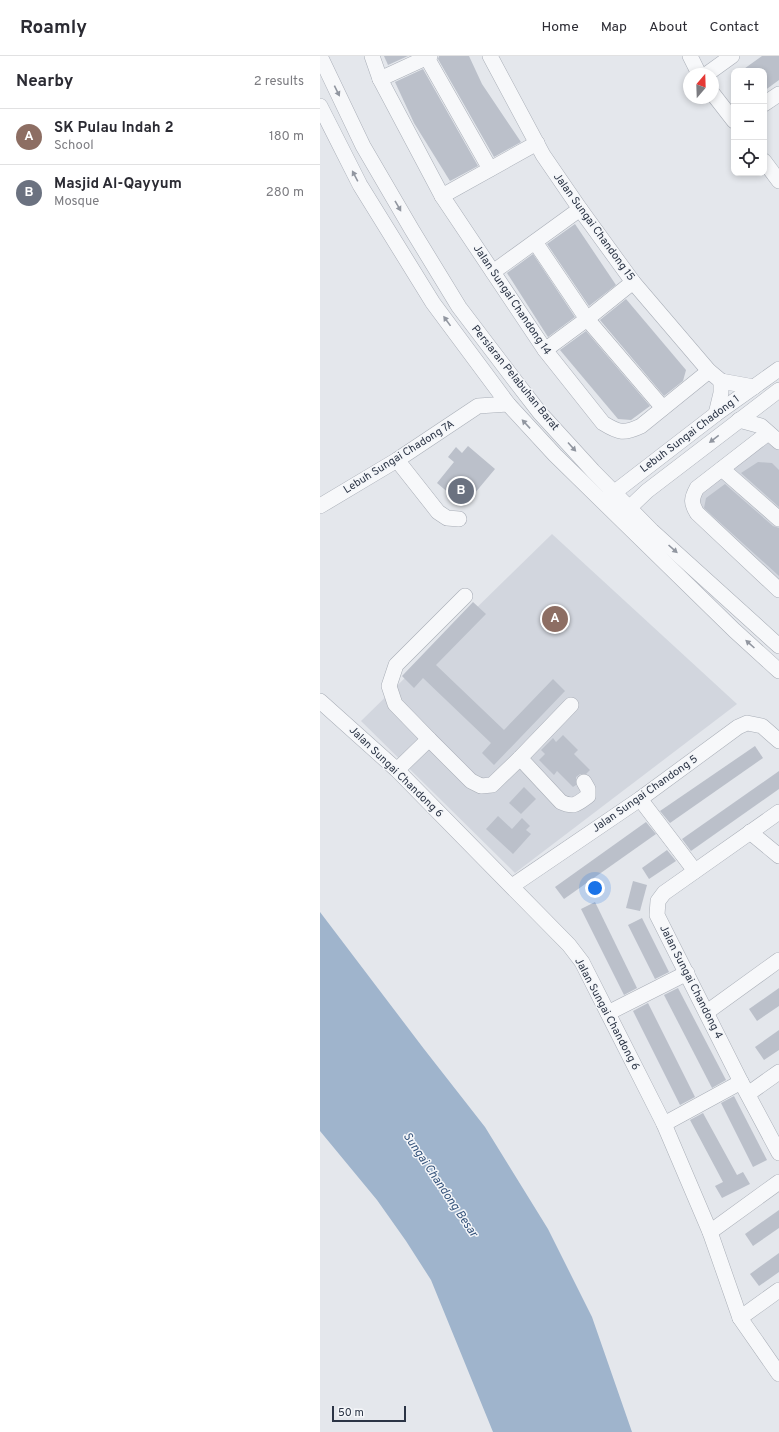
<!DOCTYPE html>
<meta charset="utf-8">
<style>
:root{--surface:#fff;--page:#f7f7f7;--text:#2b2b33;--muted:#7c7c81;--line:#e1e1e2;--accent:#ea580c}
body{margin:0;font-family:Overpass,sans-serif;background:var(--page);color:var(--text)}
.controls{position:absolute;right:12px;top:12px;display:grid;overflow:hidden;border-radius:8px;box-shadow:0 2px 6px #0003}
.controls button{width:36px;height:36px;display:grid;place-items:center;padding:0;border:0;border-bottom:1px solid var(--line);background:var(--surface);color:var(--text);font:20px sans-serif}
.compass{position:absolute;left:363px;top:12px;width:36px;height:36px;border-radius:50%;background:var(--surface);box-shadow:0 2px 6px #0003;rotate:19deg}
.scale{position:absolute;left:12px;bottom:10px;width:74px;box-sizing:border-box;padding-left:4px;border:2px solid #2b3445;border-top:0;font-size:11px;line-height:14px;white-space:nowrap;color:#2b3445;-webkit-text-stroke:3px #f4f6f9;paint-order:stroke}
.you{position:absolute;left:275px;top:832px;width:14px;height:14px;margin:-10px;border:3px solid #fff;border-radius:50%;background:#1a73e8;box-shadow:0 0 0 6px #1a73e833}
.badge{display:grid;place-items:center;width:26px;height:26px;border-radius:50%;background:var(--accent);color:#fff;font-size:13px;font-weight:700}
.pin{position:absolute;translate:-50% -50%;border:2px solid #fff;box-shadow:0 1px 4px #0006}
.list{margin:0;padding:0;list-style:none}
h2{display:flex;justify-content:space-between;align-items:center;height:52px;margin:0;padding:0 16px;font-size:17px}
h2 small{font-size:13px;font-weight:400;color:var(--muted)}
.list li{display:grid;grid-template-columns:26px 1fr auto;gap:12px;align-items:center;box-sizing:border-box;height:56px;padding:0 16px;border-top:1px solid var(--line)}
.list b{display:block;font-size:15px;white-space:nowrap}
.list p{margin:0;font-size:13px;white-space:nowrap;color:var(--muted)}
.list em{font-size:13px;font-style:normal;color:var(--muted)}
.icon{flex:none;width:22px;height:22px;fill:none;stroke:currentColor;stroke-width:2;stroke-linecap:round;stroke-linejoin:round}
.map{position:relative;flex:none;width:459px;height:1376px;overflow:hidden}
header{display:flex;align-items:center;gap:24px;box-sizing:border-box;height:56px;padding:0 20px;background:var(--surface);border-bottom:1px solid var(--line)}
header strong{font-size:19px}
nav{display:flex;gap:22px;margin-inline-start:auto;font-size:14px}
main{display:flex}
aside{flex:1;background:var(--surface)}
.map>svg:first-child{display:block}
</style>
<header>
<strong>Roamly</strong>
<nav><a>Home</a><a>Map</a><a>About</a><a>Contact</a></nav>
</header>
<main>
<aside>
<h2>Nearby<small>2 results</small></h2>
<ul class="list">
<li><span class="badge" style="background:#8d6e63">A</span><div><b>SK Pulau Indah 2</b><p>School</p></div><em>180 m</em></li>
<li><span class="badge" style="background:#6b7280">B</span><div><b>Masjid Al-Qayyum</b><p>Mosque</p></div><em>280 m</em></li>
</ul>
</aside>
<div class="map">
<svg width="459" height="1376" viewBox="0 0 459 1376">
<rect width="100%" height="100%" fill="#e4e7ec"/>
<g fill="#d2d6de">
<path d="M448,382L459,391V528L381,455L376,442Z"/>
<path d="M232,478L417,648L195,817L41,665Z"/>
</g>
<path fill="#9fb4cc" d="M0,856L104,993L165,1071L228,1173L272,1261L312,1376H173L111,1224L86,1185L57,1144L0,1075Z"/>
<g fill="#bbc0ca">
<path d="M64,0H88L68,9Z"/>
<path d="M119,0H149L162,28L201,86L174,101L118,3Z"/>
<path d="M442,0H459V24L444,35V15H421Z"/>
<path d="M103,13L158,110L130,125L94,67L75,26Z"/>
<path d="M255,168L296,229L269,250L227,188Z"/>
<path d="M213,198L255,261L228,281L187,217Z"/>
<path d="M306,243L366,314L363,325L344,340L280,264Z"/>
<path d="M266,275L330,350L311,364L298,363L240,294Z"/>
<path d="M148,390L175,413L144,450L117,427L134,406L128,401L136,391L142,397Z"/>
<path d="M438,406L452,407L459,414V451L421,417Z"/>
<path d="M405,428L453,470L459,472V520L384,452L386,442Z"/>
<path d="M153,546L166,558L116,609L184,674L233,623L245,635L174,709L162,697L171,687L103,622L94,632L82,620Z"/>
<path d="M243,679L258,694L254,698L270,714L266,718H260L256,721V729L253,731L237,715L234,719L219,704L225,698L221,694L233,682L236,686Z"/>
<path d="M435,690L443,702L350,767L340,755Z"/>
<path d="M459,715V733L371,795L362,783Z"/>
<path d="M204,731L216,743L201,758L189,747Z"/>
<path d="M178,760L192,773L202,762L210,770L206,774L211,778L193,798L166,773Z"/>
<path d="M326,766L336,778L244,843L235,831Z"/>
<path d="M347,794L356,805L329,823L322,812Z"/>
<path d="M313,825L327,829L320,855L306,852Z"/>
<path d="M275,846L317,932L304,939L261,853Z"/>
<path d="M322,862L349,916L335,923L308,869Z"/>
<path d="M358,932L406,1024L392,1032L344,939Z"/>
<path d="M459,932V950L437,965L429,953Z"/>
<path d="M328,947L375,1041L360,1049L313,955Z"/>
<path d="M459,974V994L444,1004L435,991Z"/>
<path d="M414,1040L447,1104L433,1111L401,1047Z"/>
<path d="M383,1057L417,1119L423,1116L430,1128L402,1142L395,1130L403,1126L370,1064Z"/>
<path d="M459,1154V1172L433,1190L425,1178Z"/>
<path d="M459,1197V1216L439,1230L430,1218Z"/>
</g>
<g fill="none" stroke-linecap="round" stroke-linejoin="round">
<g stroke="#a9aeb7" stroke-width="16">
<g id="minor">
<path d="M0,0L43,90L92,174L139,251L196,326L220,357L273,415L332,475L459,590"/>
<path d="M52,0L60,23L122,140L225,294L283,367C299,377 304,378 321,370L389,315"/>
<path d="M106,0L170,113"/>
<path d="M170,0L223,99L260,153L313,226L389,315L401,325L434,331"/>
<path d="M370,0L379,18"/>
<path d="M387,18L412,0"/>
<path d="M60,23L110,0"/>
<path d="M393,38L414,65"/>
<path d="M444,48L459,38"/>
<path d="M0,50L40,129L113,247L188,348L235,399L414,574L459,615"/>
<path d="M444,105L459,125"/>
<path d="M122,140L217,87"/>
<path d="M215,186L267,263L343,352"/>
<path d="M173,216L260,153"/>
<path d="M225,294L267,263L313,226"/>
<path d="M396,358L401,337V325"/>
<path d="M419,364L441,370L459,386"/>
<path d="M448,377L377,432C371,443 371,447 377,457L459,534"/>
<path d="M77,404L118,456L127,462L139,463"/>
<path d="M402,413L459,463"/>
<path d="M287,442L396,358L459,313"/>
<path d="M0,450L77,404L158,350L188,348"/>
<path d="M303,458L327,435L459,334"/>
<path d="M0,645L77,714L249,889L262,906L344,1068L390,1176L420,1262L459,1318"/>
<path d="M109,683L75,648L69,630L76,609L145,540"/>
<path d="M200,702L241,746C254,752 257,748 268,740V733L264,726"/>
<path d="M77,714L109,683L151,725L161,730L172,729L200,702L251,649"/>
<path d="M320,743L375,815"/>
<path d="M459,756L344,837L338,845L337,859L421,1026L459,1097"/>
<path d="M430,776L459,800"/>
<path d="M192,830L320,743L418,671L427,667L442,670L459,685"/>
<path d="M387,956L459,904"/>
<path d="M288,957L367,917"/>
<path d="M428,1038L459,1016"/>
<path d="M344,1068L421,1026"/>
<path d="M390,1176L459,1126"/>
<path d="M420,1262L459,1234"/>
</g>
</g>
<use href="#minor" stroke="#f7f8fa" stroke-width="15"/>
</g>
<defs><path id="oneway-solid" d="M-6-.8H1V-3.2L6.5 0L1 3.2V.8H-6Z"/></defs>
<g fill="#9196a0">
<use href="#oneway-solid" transform="translate(17 35) rotate(64)"/>
<use href="#oneway-solid" transform="translate(35 120) rotate(-118)"/>
<use href="#oneway-solid" transform="translate(78 150) rotate(60)"/>
<use href="#oneway-solid" transform="translate(127 265) rotate(-126)"/>
<use href="#oneway-solid" transform="translate(206 368) rotate(-133)"/>
<use href="#oneway-solid" transform="translate(394 383) rotate(142)"/>
<use href="#oneway-solid" transform="translate(252 391) rotate(48)"/>
<use href="#oneway-solid" transform="translate(353 493) rotate(42)"/>
<use href="#oneway-solid" transform="translate(430 588) rotate(-138)"/>
</g>
<g text-anchor="middle" dominant-baseline="central" stroke-width="3" stroke-linejoin="round" paint-order="stroke">
<g font-size="11" fill="#2b3445" stroke="#f4f6f9">
<text transform="translate(274 171) rotate(54)">Jalan Sungai Chandong 15</text>
<text transform="translate(192 244) rotate(56)">Jalan Sungai Chandong 14</text>
<text transform="translate(195 322) rotate(51)">Persiaran Pelabuhan Barat</text>
<text transform="translate(370 378) rotate(-37)">Lebuh Sungai Chadong 1</text>
<text transform="translate(79 401) rotate(-32)">Lebuh Sungai Chadong 7A</text>
<text transform="translate(76 716) rotate(44)">Jalan Sungai Chandong 6</text>
<text transform="translate(325 738) rotate(-35)">Jalan Sungai Chandong 5</text>
<text transform="translate(371 926) rotate(63)">Jalan Sungai Chandong 4</text>
<text transform="translate(287 958) rotate(62)">Jalan Sungai Chandong 6</text>
</g>
<g font-size="12" font-style="italic" fill="#34527a" stroke="#f4f6f9">
<text transform="translate(120 1129) rotate(56)">Sungai Chandong Besar</text>
</g>
</g>
</svg>
<div class="controls">
<button>+</button>
<button>−</button>
<button><svg class="icon" aria-label="locate" viewBox="0 0 24 24"><circle cx="12" cy="12" r="6"/><path d="M12 2v4M12 18v4M2 12h4M18 12h4"/></svg></button>
</div>
<svg class="compass" viewBox="-18 -18 36 36"><path d="M0-13l5 13h-10z" fill="#e53935"/><path d="M0 13l5-13h-10z" fill="#7c7c81"/></svg>
<div class="scale">50 m</div>
<div class="you"></div>
<div class="pin badge" style="left:235px;top:563px;background:#8d6e63">A</div>
<div class="pin badge" style="left:141px;top:435px;background:#6b7280">B</div>
</div>
</main>
